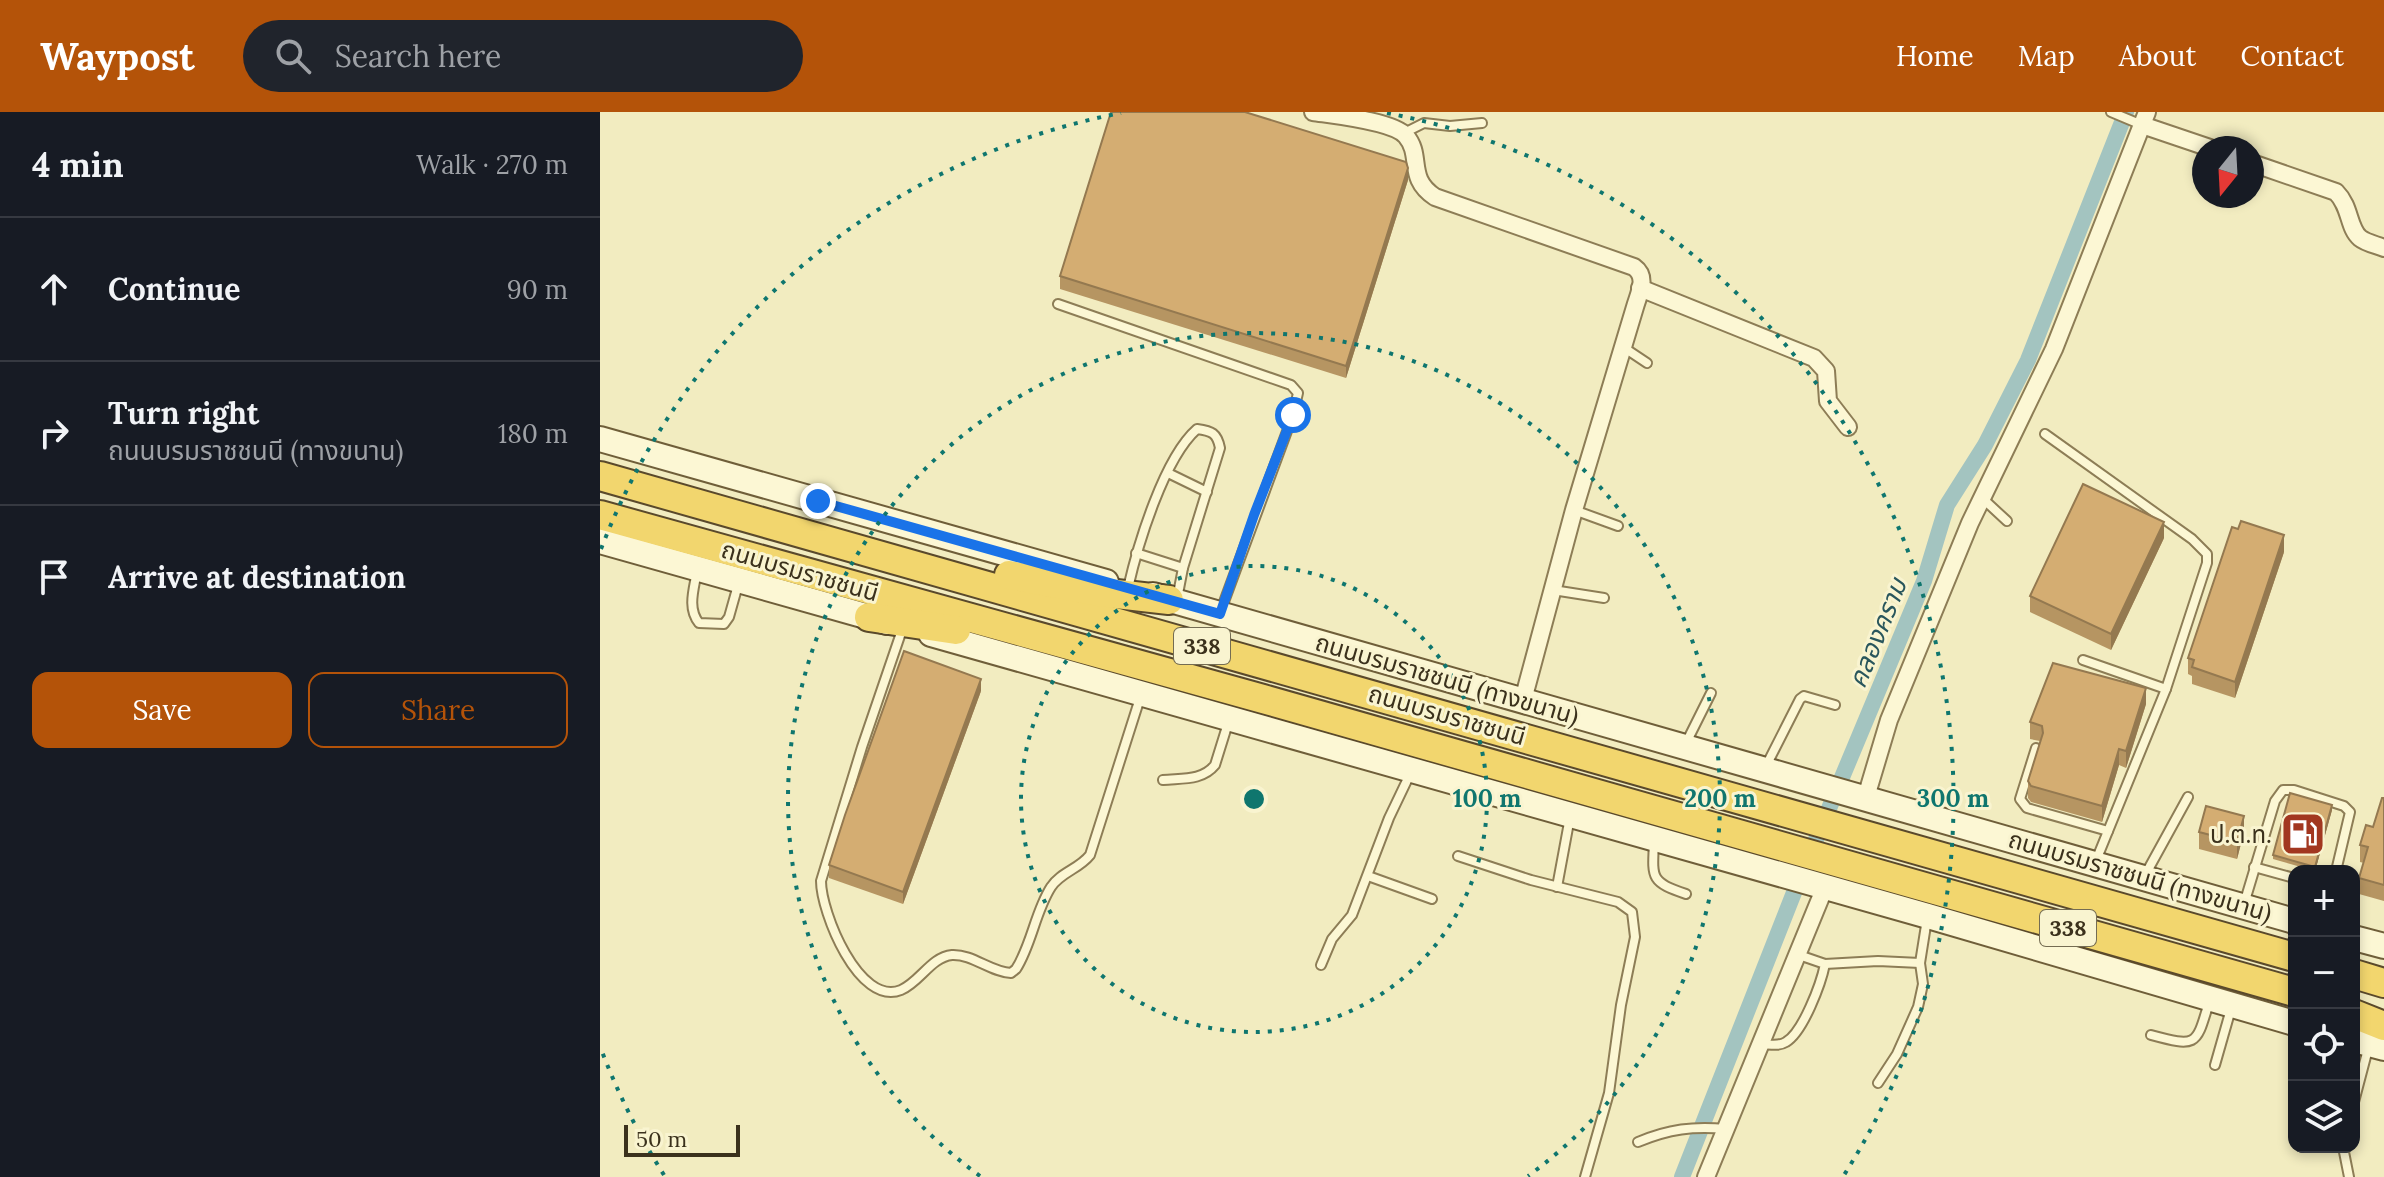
<!DOCTYPE html>
<meta charset="utf-8">
<style>
:root{--surface:#171b24;--page:#20242c;--text:#f1f3f6;--muted:#9ea1a6;--line:#363941;--accent:#b45309}
body{margin:0;font-family:Lora,"Noto Sans Thai",serif;background:var(--page);color:var(--text)}
.controls{position:absolute;right:24px;bottom:24px;display:grid;overflow:hidden;border-radius:16px;box-shadow:0 4px 12px #0003}
.controls button{width:72px;height:72px;display:grid;place-items:center;padding:0;border:0;border-bottom:2px solid var(--line);background:var(--surface);color:var(--text);font:40px sans-serif}
.compass{position:absolute;left:1592px;top:24px;width:72px;height:72px;border-radius:50%;background:var(--surface);box-shadow:0 4px 12px #0003;rotate:198deg}
.scale{position:absolute;left:24px;bottom:20px;width:116px;box-sizing:border-box;padding-left:8px;border:4px solid #3b311c;border-top:0;font-size:22px;line-height:28px;white-space:nowrap;color:#3b311c;-webkit-text-stroke:6px #f9f4d0;paint-order:stroke}
.stop{position:absolute;width:24px;height:24px;margin:-18px;border:6px solid #1a73e8;border-radius:50%;background:#fff}
.stop.end{background:#1a73e8;border-color:#fff;box-shadow:0 2px 8px #0008}
.list{margin:0;padding:0;list-style:none}
h2{display:flex;justify-content:space-between;align-items:center;height:104px;margin:0;padding:0 32px;font-size:34px}
h2 small{font-size:26px;font-weight:400;color:var(--muted)}
.list li{display:grid;grid-template-columns:52px 1fr auto;gap:24px;align-items:center;box-sizing:border-box;height:144px;padding:0 32px;border-top:2px solid var(--line)}
.list b{display:block;font-size:30px;white-space:nowrap}
.list p{margin:0;font-size:26px;white-space:nowrap;color:var(--muted)}
.list em{font-size:26px;font-style:normal;color:var(--muted)}
.actions{display:flex;gap:16px;padding:24px 32px}
.actions a{flex:1;padding:18px 0;border:2px solid var(--accent);border-radius:16px;text-align:center;font-size:28px;color:var(--accent)}
.actions .main{background:var(--accent);color:#fff}
.icon{flex:none;width:44px;height:44px;fill:none;stroke:currentColor;stroke-width:2;stroke-linecap:round;stroke-linejoin:round}
.map{position:relative;flex:none;width:1784px;height:1065px;overflow:hidden}
header{display:flex;align-items:center;gap:48px;box-sizing:border-box;height:112px;padding:0 40px;background:var(--accent);color:#fff}
header strong{font-size:38px}
nav{display:flex;gap:44px;margin-inline-start:auto;font-size:28px}
.search{width:560px;height:72px;background:var(--page);display:flex;align-items:center;gap:20px;box-sizing:border-box;padding:0 28px;border-radius:44px;color:var(--muted);font-size:30px}
main{display:flex}
aside{flex:1;background:var(--surface)}
.map>svg:first-child{display:block}
</style>
<header>
<strong>Waypost</strong>
<div class="search"><svg class="icon" aria-label="search" viewBox="0 0 24 24"><circle cx="10" cy="10" r="6"/><path d="M15 15l6 6"/></svg>Search here</div>
<nav><a>Home</a><a>Map</a><a>About</a><a>Contact</a></nav>
</header>
<main>
<aside>
<h2>4 min<small>Walk · 270 m</small></h2>
<ul class="list">
<li><svg class="icon" aria-label="ahead" viewBox="0 0 24 24"><path d="M12 20V5M6 11l6-6 6 6"/></svg><div><b>Continue</b></div><em>90 m</em></li>
<li><svg class="icon" aria-label="right" viewBox="0 0 24 24"><path d="M7 20v-9h11M14 6l5 5-5 5"/></svg><div><b>Turn right</b><p>ถนนบรมราชชนนี (ทางขนาน)</p></div><em>180 m</em></li>
<li><svg class="icon" aria-label="arrive" viewBox="0 0 24 24"><path d="M6 21V4h12l-3 4 3 4H6"/></svg><div><b>Arrive at destination</b></div></li>
</ul>
<div class="actions"><a class="main">Save</a><a>Share</a></div>
</aside>
<div class="map">
<svg width="1784" height="1065" viewBox="0 0 1784 1065">
<rect width="100%" height="100%" fill="#f2ecc0"/>
<g fill="none" stroke-linecap="round" stroke-linejoin="round">
<path stroke="#a3c4c0" stroke-width="16" d="M1082,1065L1195,778L1324,469L1347,393L1385,333L1428,248L1526,0"/>
<g stroke="#8d7d56" stroke-width="12">
<g id="service">
<path d="M1511,0L1542,13"/>
<path d="M804,21L824,11L850,14L882,11"/>
<path d="M458,192L691,273L698,281L693,303L621,498"/>
<path d="M1023,235L1047,251"/>
<path d="M1445,322L1592,427L1607,442V451L1566,577L1495,751"/>
<path d="M568,361L607,380"/>
<path d="M1381,385L1407,409"/>
<path d="M974,398L1018,414"/>
<path d="M536,441L583,456"/>
<path d="M97,459C94,477 87,496 99,511L124,512L129,505L138,473"/>
<path d="M528,476C538,432 564,346 597,317C612,319 617,321 620,336L583,456L577,487"/>
<path d="M953,478L1004,486"/>
<path d="M303,515L262,635L221,769C221,800 259,895 301,878C320,870 331,845 352,843C373,842 390,860 411,861L416,857C432,832 435,800 451,775C461,760 479,757 490,743L541,583"/>
<path d="M1483,548L1566,577"/>
<path d="M1085,633L1111,581"/>
<path d="M1436,636L1420,687L1427,696L1508,719"/>
<path d="M1165,656L1200,587L1204,584L1235,593"/>
<path d="M563,668C582,666 602,669 615,653L629,608"/>
<path d="M1054,731C1052,767 1051,770 1086,782"/>
<path d="M858,744L931,768L1018,790L1032,800L1035,825L1021,893L1009,981L985,1065"/>
<path d="M1654,755L1694,766"/>
<path d="M768,764L832,787"/>
<path d="M1544,765L1588,685"/>
<path d="M957,775L970,705"/>
<path d="M1644,792L1675,689L1683,678H1694L1744,694L1750,700L1736,759"/>
<path d="M1225,852L1278,849L1320,851"/>
<path d="M721,853L732,827L752,803L789,706L811,660"/>
<path d="M1551,923C1599,936 1596,933 1610,887"/>
<path d="M1161,932C1169,932 1178,935 1186,930C1203,920 1221,872 1225,852L1196,842"/>
<path d="M1615,953L1631,897"/>
<path d="M1278,971L1297,942L1318,895L1323,872L1320,851L1327,807"/>
<path d="M1754,990L1768,937"/>
<path d="M1038,1030C1069,1017 1093,1014 1126,1017"/>
<path d="M1743,1035L1749,1065"/>
</g>
</g>
<g stroke="#8d7d56" stroke-width="20">
<g id="minor">
<path d="M713,0C733,3 793,9 806,24C823,44 806,66 835,85L1034,155C1048,165 1039,181 1035,195L974,398L923,588"/>
<path d="M1542,13L1610,36"/>
<path d="M1652,51L1736,80C1751,95 1748,116 1760,126C1766,131 1777,133 1784,136"/>
<path d="M1040,176L1214,246L1226,259L1228,289L1248,315"/>
<path d="M1266,685L1289,608L1370,411L1454,237L1547,0"/>
<path d="M1106,1065L1225,775"/>
</g>
</g>
<g stroke="#6f5e39" stroke-width="28">
<g id="secondary">
<path d="M0,327L506,470"/>
<path d="M0,429L287,510"/>
<path d="M553,483L1694,809"/>
<path d="M331,522L1328,804L1694,911"/>
<path d="M1754,826L1784,834"/>
<path d="M1754,928L1784,936"/>
</g>
</g>
<g stroke="#5a492b" stroke-width="32">
<g id="trunk">
<path d="M0,364L1694,845"/>
<path d="M0,403L663,587L1694,880"/>
<path d="M409,463L499,480L569,488"/>
<path d="M269,505L356,518"/>
<path d="M1754,862L1784,871"/>
<path d="M1754,902L1784,914"/>
</g>
</g>
<use href="#service" stroke="#fcf7d4" stroke-width="8"/>
<use href="#minor" stroke="#fcf7d4" stroke-width="16"/>
<use href="#secondary" stroke="#fcf7d4" stroke-width="24"/>
<use href="#trunk" stroke="#f2d66e" stroke-width="28"/>
</g>
<g fill="#b69562">
<path d="M808,68L746,266L460,177V164Z"/>
<path d="M1564,426L1511,538L1430,500V484Z"/>
<path d="M1684,440L1635,586L1592,572V564L1588,562V546Z"/>
<path d="M381,579L303,792L229,766V753Z"/>
<path d="M1546,592L1526,656L1519,653L1502,710L1431,690L1428,686V669L1440,629L1430,627V610Z"/>
<path d="M1784,686V789L1759,782V766L1764,751L1760,750V733L1773,715Z"/>
<path d="M1732,698L1715,759L1673,747V743Z"/>
<path d="M1599,720H1644L1637,747L1599,737Z"/>
</g>
<g fill="#947950">
<path d="M808,56V68L746,266V254Z"/>
<path d="M1564,410V426L1511,538V522Z"/>
<path d="M1684,423V440L1635,586V570Z"/>
<path d="M381,567V579L303,792V780Z"/>
<path d="M1546,576V592L1526,656V639Z"/>
<path d="M1519,637V653L1502,710V694Z"/>
<path d="M1732,693V698L1715,759V755Z"/>
<path d="M1644,704V720L1637,747V730Z"/>
</g>
<g fill="#d4ad72" stroke="#947950" stroke-width="2">
<path d="M511,0H645L806,50L808,56L746,254L460,164Z"/>
<path d="M1483,372L1564,410L1511,522L1430,484Z"/>
<path d="M1641,409L1684,423L1635,570L1592,555L1594,548L1588,546L1632,415L1638,417Z"/>
<path d="M304,539L381,567L303,780L229,753L245,703Z"/>
<path d="M1453,551L1546,576L1526,639L1519,637L1502,694L1431,674L1428,669L1443,621L1442,614L1430,610Z"/>
<path d="M1690,681L1732,693L1715,755L1673,743Z"/>
<path d="M1782,686H1784V773L1759,766L1768,735L1760,733L1766,713L1773,715Z"/>
<path d="M1606,694L1644,704L1637,730L1599,720Z"/>
</g>
<g fill="none" stroke-linecap="round" stroke-linejoin="round">
<path stroke="#1a73e8" stroke-width="10" d="M218,389L620,502L654,403L693,303"/>
</g>
<g fill="none" stroke="#0f766e" stroke-width="4" stroke-dasharray="4 8">
<circle cx="654" cy="687" r="233"/>
<path d="M380 1064A466 466 0 1 1 928 1064"/>
<path d="M64 1063A699 699 0 0 1 1 937M1 437A699 699 0 0 1 521 1M787 1A699 699 0 0 1 1244 1063"/>
</g>
<defs>
<g id="fuel-square" transform="scale(2.3)"><rect x="-9" y="-9" width="18" height="18" rx="4" fill="#a23720" stroke="#f9f4d0"/><path d="M-5.5-6h7V0h2V4h1.3V-2.5L3-4.5l.8-.8L6-3V5H2.5V1h-1V6h-7ZM-4.2-4.7v3.2H.2V-4.7Z" fill="#fff"/></g>
</defs>
<g fill-rule="evenodd">
<use href="#fuel-square" x="1703" y="722"/>
</g>
<g text-anchor="middle" dominant-baseline="central" stroke-width="6" stroke-linejoin="round" paint-order="stroke">
<g fill="#f9f4d0" stroke="#746c52" stroke-width="2">
<rect x="574" y="516" width="56" height="36" rx="6"/>
<rect x="1440" y="798" width="56" height="36" rx="6"/>
</g>
<g font-size="22" font-weight="bold" fill="#3b311c">
<text x="602" y="534">338</text>
<text x="1468" y="816">338</text>
</g>
<g font-size="24" fill="#3b311c" stroke="#f9f4d0">
<text transform="translate(200 459) rotate(16)">ถนนบรมราชชนนี</text>
<text transform="translate(847 567) rotate(16)">ถนนบรมราชชนนี (ทางขนาน)</text>
<text transform="translate(847 603) rotate(16)">ถนนบรมราชชนนี</text>
<text transform="translate(1540 764) rotate(16)">ถนนบรมราชชนนี (ทางขนาน)</text>
</g>
<g font-size="24" fill="#3b311c" stroke="#f9f4d0" text-anchor="end">
<text x="1672" y="722">ป.ต.ท.</text>
</g>
<g font-size="26" font-style="italic" fill="#29565c" stroke="#f9f4d0">
<text transform="translate(1277 521) rotate(-68)">คลองคราม</text>
</g>
</g>
<circle cx="654" cy="687" r="12" fill="#0f766e" stroke="#f9f4d0" stroke-width="4"/>
<g font-size="24" text-anchor="middle" font-weight="bold" fill="#0f766e" stroke="#f9f4d0" stroke-width="6" stroke-linejoin="round" paint-order="stroke">
<text x="887" y="695">100 m</text>
<text x="1120" y="695">200 m</text>
<text x="1353" y="695">300 m</text>
</g>
</svg>
<div class="controls">
<button>+</button>
<button>−</button>
<button><svg class="icon" aria-label="locate" viewBox="0 0 24 24"><circle cx="12" cy="12" r="6"/><path d="M12 2v4M12 18v4M2 12h4M18 12h4"/></svg></button>
<button><svg class="icon" aria-label="layers" viewBox="0 0 24 24"><path d="M12 4l9 5-9 5-9-5zM3 14l9 5 9-5"/></svg></button>
</div>
<svg class="compass" viewBox="-18 -18 36 36"><path d="M0-13l5 13h-10z" fill="#e53935"/><path d="M0 13l5-13h-10z" fill="#9ea1a6"/></svg>
<div class="scale">50 m</div>
<div class="stop" style="left:693px;top:303px"></div>
<div class="stop end" style="left:218px;top:389px"></div>
</div>
</main>
